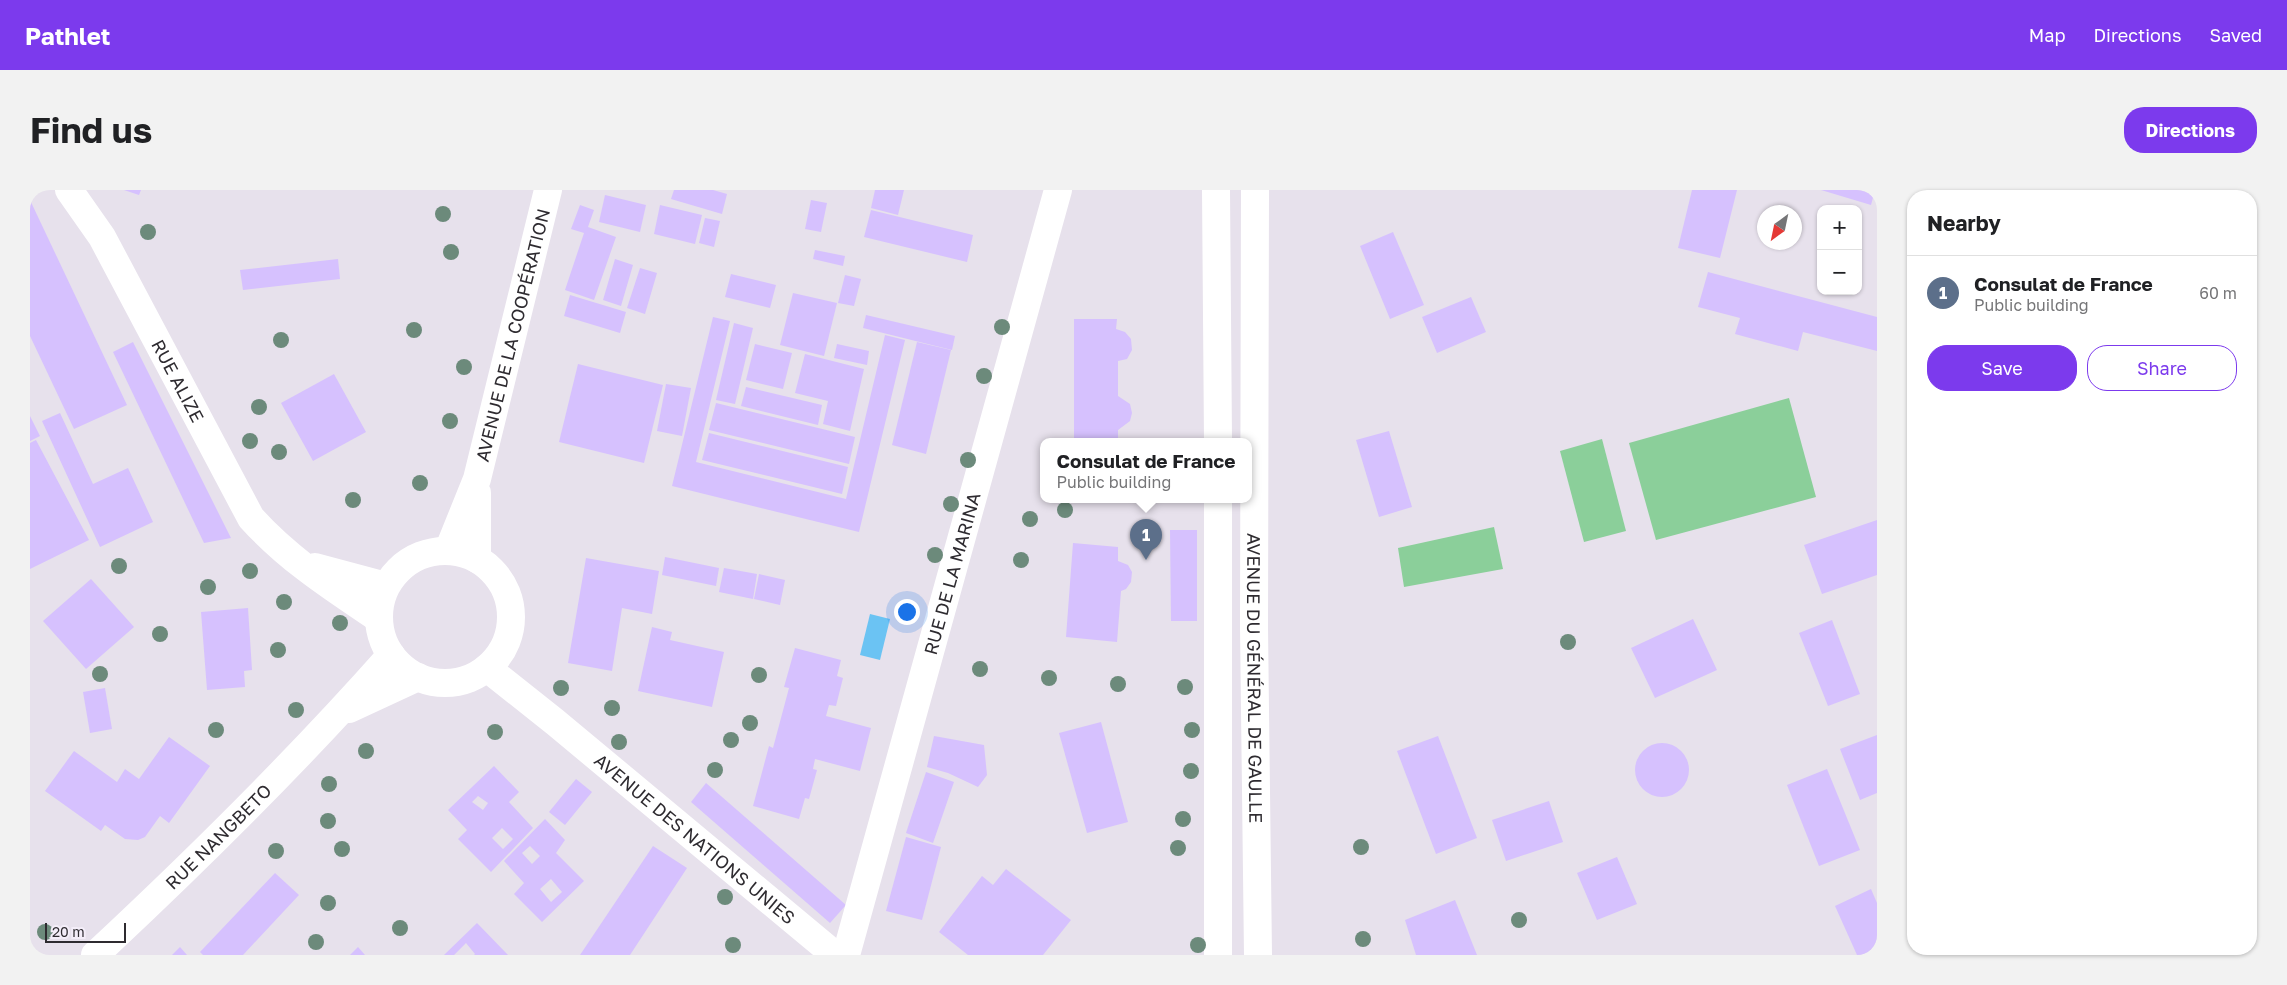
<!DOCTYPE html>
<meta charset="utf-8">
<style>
:root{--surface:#fff;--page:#f2f2f2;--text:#202124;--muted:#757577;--line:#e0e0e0;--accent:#7c3aed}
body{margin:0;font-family:"Golos Text",sans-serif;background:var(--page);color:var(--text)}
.controls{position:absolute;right:15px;top:15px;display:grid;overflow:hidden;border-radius:10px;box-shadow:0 1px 4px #0004}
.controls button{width:45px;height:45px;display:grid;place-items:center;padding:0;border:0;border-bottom:1px solid var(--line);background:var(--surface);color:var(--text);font:25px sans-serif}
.compass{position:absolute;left:1727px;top:15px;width:45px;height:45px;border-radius:50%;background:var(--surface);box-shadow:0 1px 4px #0004;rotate:213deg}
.scale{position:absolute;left:15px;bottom:12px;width:81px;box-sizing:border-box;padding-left:5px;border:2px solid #2e2b30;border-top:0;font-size:14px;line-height:18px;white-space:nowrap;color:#2e2b30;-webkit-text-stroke:4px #f4eef9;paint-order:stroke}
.you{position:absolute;left:876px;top:421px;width:18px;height:18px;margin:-12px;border:4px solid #fff;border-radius:50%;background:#1a73e8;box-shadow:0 0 0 8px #1a73e833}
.badge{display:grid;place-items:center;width:32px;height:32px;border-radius:50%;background:var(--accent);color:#fff;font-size:16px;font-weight:700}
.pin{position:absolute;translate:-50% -41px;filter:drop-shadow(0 1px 2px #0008)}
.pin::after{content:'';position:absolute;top:26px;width:18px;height:15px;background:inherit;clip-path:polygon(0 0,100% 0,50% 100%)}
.popup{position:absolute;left:1010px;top:248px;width:212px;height:65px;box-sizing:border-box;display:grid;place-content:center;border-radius:10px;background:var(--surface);filter:drop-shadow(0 1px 4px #0005);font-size:16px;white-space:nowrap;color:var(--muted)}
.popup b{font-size:19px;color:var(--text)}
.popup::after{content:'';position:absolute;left:50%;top:100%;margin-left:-10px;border:10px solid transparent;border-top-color:var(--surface)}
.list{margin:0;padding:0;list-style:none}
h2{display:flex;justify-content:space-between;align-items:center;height:65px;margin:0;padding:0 20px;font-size:21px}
h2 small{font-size:16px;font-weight:400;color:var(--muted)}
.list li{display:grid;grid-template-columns:32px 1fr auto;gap:15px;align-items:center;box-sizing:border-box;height:75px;padding:0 20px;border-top:1px solid var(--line)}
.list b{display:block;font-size:19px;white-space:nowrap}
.list p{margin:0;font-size:16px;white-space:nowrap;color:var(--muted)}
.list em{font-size:16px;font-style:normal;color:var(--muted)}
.actions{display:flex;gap:10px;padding:15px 20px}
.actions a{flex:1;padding:11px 0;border:1px solid var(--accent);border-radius:20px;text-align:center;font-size:18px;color:var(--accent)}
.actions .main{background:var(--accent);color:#fff}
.map{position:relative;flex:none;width:1847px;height:765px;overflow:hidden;border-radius:20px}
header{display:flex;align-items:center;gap:30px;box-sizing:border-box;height:70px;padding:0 25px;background:var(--accent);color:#fff}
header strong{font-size:24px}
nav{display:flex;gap:28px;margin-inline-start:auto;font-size:18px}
.intro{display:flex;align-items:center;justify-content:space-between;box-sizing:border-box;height:120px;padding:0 30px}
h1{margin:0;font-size:35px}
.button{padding:12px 22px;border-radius:20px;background:var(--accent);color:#fff;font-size:18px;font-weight:700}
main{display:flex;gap:30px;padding:0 30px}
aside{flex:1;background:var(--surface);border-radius:20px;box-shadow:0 1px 4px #0004}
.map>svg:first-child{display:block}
</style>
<header>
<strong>Pathlet</strong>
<nav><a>Map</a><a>Directions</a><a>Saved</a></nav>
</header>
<div class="intro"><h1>Find us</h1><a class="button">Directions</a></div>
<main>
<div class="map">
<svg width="1847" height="765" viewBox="0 0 1847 765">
<rect width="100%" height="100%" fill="#e7e1ec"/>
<g fill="#8bcf9a">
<path d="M1759,208L1786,307L1626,350L1599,253Z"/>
<path d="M1572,249L1596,341L1554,352L1530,261Z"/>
<path d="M1464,337L1473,379L1374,397L1368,358Z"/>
</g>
<path fill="#6bc3f3" d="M840,424L860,429L850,470L830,465Z"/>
<g fill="#d6c1fe" fill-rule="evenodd">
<path d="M94,0H111L109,5Z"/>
<path d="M644,0H683L697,4L692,24L641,9Z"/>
<path d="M845,0H874L868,25L841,18Z"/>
<path d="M1662,0H1707L1690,68L1648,58Z"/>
<path d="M1791,0H1845L1841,15Z"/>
<path d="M575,5L616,15L610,42L569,32Z"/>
<path d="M0,10L97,215L44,239L0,146Z"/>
<path d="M781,10L797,13L791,42L775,39Z"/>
<path d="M550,15L564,20L558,37L586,47L564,110L535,100L554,43L541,39Z"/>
<path d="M630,15L672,25L665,54L624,44Z"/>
<path d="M841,20L943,45L937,72L834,47Z"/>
<path d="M675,28L690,31L684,57L669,53Z"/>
<path d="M1363,42L1394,115L1360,129L1330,56Z"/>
<path d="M785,60L815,66L813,76L783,69Z"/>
<path d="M308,69L310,89L213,100L210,80Z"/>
<path d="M585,69L603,75L591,116L573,110Z"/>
<path d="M610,78L627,83L615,124L597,118Z"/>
<path d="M1678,82L1847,127V161L1773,142L1768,161L1705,144L1710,128L1668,117Z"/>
<path d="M701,84L746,95L740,118L695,107Z"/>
<path d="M815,85L831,89L824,116L808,113Z"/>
<path d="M763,103L807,113L794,166L750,155Z"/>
<path d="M540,105L596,122L590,143L534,126Z"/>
<path d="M1441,107L1456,142L1407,163L1392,127Z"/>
<path d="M836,125L925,146L922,160L833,138Z"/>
<path d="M683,127L700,131L666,272L816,309L855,145L875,150L829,342L642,296Z"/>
<path d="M1044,129H1087L1086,139L1095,142L1101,149L1102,160L1097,169L1088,171V206L1100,214L1102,223L1100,231L1088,240V251H1044Z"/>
<path d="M704,133L723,138L705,214L686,210Z"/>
<path d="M103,152L201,348L174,353L83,162Z"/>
<path d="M887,152L921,160L896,264L862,255Z"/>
<path d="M725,154L762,163L753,199L716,190Z"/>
<path d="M807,154L839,161L837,175L804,168Z"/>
<path d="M775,164L834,179L820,241L793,234L798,211L765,203Z"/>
<path d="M548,174L633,195L614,273L529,252Z"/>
<path d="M304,184L336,242L283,271L251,213Z"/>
<path d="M636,194L661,198L652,246L627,241Z"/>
<path d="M716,197L792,215L788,235L711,216Z"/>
<path d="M686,213L825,247L819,274L679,240Z"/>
<path d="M30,223L63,294L98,278L123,332L70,357L12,231Z"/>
<path d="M0,226L10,246L0,251Z"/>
<path d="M1359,241L1382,317L1349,327L1326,250Z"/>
<path d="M679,243L818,277L812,304L672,270Z"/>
<path d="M6,250L59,350L0,379V253Z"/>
<path d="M1847,330V385L1792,404L1774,355Z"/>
<path d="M1140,340H1167V431H1141Z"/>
<path d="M1043,353L1088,357V371L1098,375L1102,382L1101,392L1096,399L1091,401L1087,452L1036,447Z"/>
<path d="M635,367L689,378L686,396L632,385Z"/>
<path d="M556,368L629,381L622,424L592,418L582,481L538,473Z"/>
<path d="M694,378L727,384L723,409L689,402Z"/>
<path d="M729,384L755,390L750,415L724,409Z"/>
<path d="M61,389L104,437L56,479L13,431Z"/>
<path d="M218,418L222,480L214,481L215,497L177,500L171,422Z"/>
<path d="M1663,429L1687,480L1625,508L1601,458Z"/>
<path d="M1802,430L1830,504L1798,516L1769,443Z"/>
<path d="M622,437L642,442L640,450L694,462L682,517L608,501Z"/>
<path d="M765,458L811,470L807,486L813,488L806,516L799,515L796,526L841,538L830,581L785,569L783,579L787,580L779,609L775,608L769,629L723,616L739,556L743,558L759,498L754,497Z"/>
<path d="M75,498L82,539L60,543L53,502Z"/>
<path d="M1071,532L1098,632L1057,643L1029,543Z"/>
<path d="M1847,545V603L1830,610L1810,559Z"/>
<path d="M904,546L954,555L957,585L948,597L918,583L897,577Z"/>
<path d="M1408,546L1447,648L1406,664L1367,561Z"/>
<path d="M139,547L180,576L139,633L130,626L115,647L108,650L95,649L75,635L71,641L15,601L44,561L87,592L95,579L109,589Z"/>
<circle cx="1632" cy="580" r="27"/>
<path d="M464,576L489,602L479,612L503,638L461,682L428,649L437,640L418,620ZM448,606L458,613L453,620L442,612ZM472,638L483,649L473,659L462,648Z"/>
<path d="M1797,579L1830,660L1789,676L1757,595Z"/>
<path d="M896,582L924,592L903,653L876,643Z"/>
<path d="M546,589L562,602L535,635L519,622Z"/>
<path d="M676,593L816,715L800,733L661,612Z"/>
<path d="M1519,611L1533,652L1476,671L1462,630Z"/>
<path d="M515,629L535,650L526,663L554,691L512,732L484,704L494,693L474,671ZM500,656L510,666L502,674L492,663ZM521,689L532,702L521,712L510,699Z"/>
<path d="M876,647L911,657L892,730L856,721Z"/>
<path d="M623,656L657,678L600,765H550Z"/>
<path d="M1587,667L1607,714L1567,730L1547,683Z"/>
<path d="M976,679L1041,730L1013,765H938L909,742L952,686L963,695Z"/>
<path d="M245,683L269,705L213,765H173L170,762Z"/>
<path d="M1841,699L1847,713V765H1827L1805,716Z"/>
<path d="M1425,710L1447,765H1386L1375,730Z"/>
<path d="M447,733L478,765H444L445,764L436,753L424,765H414Z"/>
<path d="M150,757L157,765H142Z"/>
<path d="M328,757L335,765H320Z"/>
</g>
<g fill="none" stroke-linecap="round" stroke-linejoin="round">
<g stroke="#fff" stroke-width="28">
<path id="s1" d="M39,0L72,47L221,328C259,370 303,398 349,429"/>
<path d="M1186,0L1188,251"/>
<path id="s2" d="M1225,0L1224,437L1228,765"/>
<path id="s3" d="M418,361L447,289L518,0"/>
<circle cx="415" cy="427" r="66"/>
<path d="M447,369V303"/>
<path d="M285,377L356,396"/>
<path id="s4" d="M457,478L525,532L805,765"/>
<path d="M319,519L388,487"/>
<path id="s5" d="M65,765C168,669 268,570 361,465"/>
<path id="s6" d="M816,765L1028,0"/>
<path d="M1188,765V309"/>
</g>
</g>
<g fill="#6c8a7b">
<circle cx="413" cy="24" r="8"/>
<circle cx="118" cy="42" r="8"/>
<circle cx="421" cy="62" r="8"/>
<circle cx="972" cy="137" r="8"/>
<circle cx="384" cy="140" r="8"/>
<circle cx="251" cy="150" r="8"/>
<circle cx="434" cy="177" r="8"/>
<circle cx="954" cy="186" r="8"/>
<circle cx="229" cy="217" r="8"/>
<circle cx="420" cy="231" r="8"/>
<circle cx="220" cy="251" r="8"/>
<circle cx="249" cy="262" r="8"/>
<circle cx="938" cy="270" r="8"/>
<circle cx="390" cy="293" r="8"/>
<circle cx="323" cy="310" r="8"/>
<circle cx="921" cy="314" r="8"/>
<circle cx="1035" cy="320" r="8"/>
<circle cx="1000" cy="329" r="8"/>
<circle cx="905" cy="365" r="8"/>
<circle cx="991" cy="370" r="8"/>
<circle cx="89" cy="376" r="8"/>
<circle cx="220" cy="381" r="8"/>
<circle cx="178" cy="397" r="8"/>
<circle cx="254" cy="412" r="8"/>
<circle cx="310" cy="433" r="8"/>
<circle cx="130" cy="444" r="8"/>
<circle cx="1538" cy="452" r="8"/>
<circle cx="248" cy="460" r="8"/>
<circle cx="950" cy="479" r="8"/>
<circle cx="70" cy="484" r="8"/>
<circle cx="729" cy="485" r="8"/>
<circle cx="1019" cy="488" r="8"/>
<circle cx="1088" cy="494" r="8"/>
<circle cx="1155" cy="497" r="8"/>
<circle cx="531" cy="498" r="8"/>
<circle cx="582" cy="518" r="8"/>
<circle cx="266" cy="520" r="8"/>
<circle cx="720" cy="533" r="8"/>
<circle cx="186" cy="540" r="8"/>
<circle cx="1162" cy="540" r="8"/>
<circle cx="465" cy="542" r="8"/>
<circle cx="701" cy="550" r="8"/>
<circle cx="589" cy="552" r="8"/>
<circle cx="336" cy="561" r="8"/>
<circle cx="685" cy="580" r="8"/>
<circle cx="1161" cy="581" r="8"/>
<circle cx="299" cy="594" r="8"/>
<circle cx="1153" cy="629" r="8"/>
<circle cx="298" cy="631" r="8"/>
<circle cx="1331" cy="657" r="8"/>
<circle cx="1148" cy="658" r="8"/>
<circle cx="312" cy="659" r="8"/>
<circle cx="246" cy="661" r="8"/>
<circle cx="695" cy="707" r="8"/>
<circle cx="298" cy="713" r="8"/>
<circle cx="1489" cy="730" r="8"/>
<circle cx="370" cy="738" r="8"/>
<circle cx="15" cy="742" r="8"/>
<circle cx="1333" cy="749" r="8"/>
<circle cx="286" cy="752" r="8"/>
<circle cx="703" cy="755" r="8"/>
<circle cx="1168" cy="755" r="8"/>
</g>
<g text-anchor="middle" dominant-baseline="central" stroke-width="4" stroke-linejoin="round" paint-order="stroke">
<g font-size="18" fill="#2e2b30" stroke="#f4eef9">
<text stroke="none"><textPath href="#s3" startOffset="226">AVENUE DE LA COOPÉRATION</textPath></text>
<text stroke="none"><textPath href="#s1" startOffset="220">RUE ALIZE</textPath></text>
<text stroke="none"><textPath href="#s6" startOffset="396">RUE DE LA MARINA</textPath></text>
<text stroke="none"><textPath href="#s2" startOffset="488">AVENUE DU GÉNÉRAL DE GAULLE</textPath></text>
<text stroke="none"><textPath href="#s5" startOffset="171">RUE NANGBETO</textPath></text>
<text stroke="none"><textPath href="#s4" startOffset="269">AVENUE DES NATIONS UNIES</textPath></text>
</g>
</g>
</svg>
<div class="controls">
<button>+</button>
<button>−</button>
</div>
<svg class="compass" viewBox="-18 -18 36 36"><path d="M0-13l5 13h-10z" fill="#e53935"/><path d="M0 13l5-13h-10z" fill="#757577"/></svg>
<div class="scale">20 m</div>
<div class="you"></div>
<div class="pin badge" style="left:1116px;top:370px;background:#5c6f8a">1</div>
<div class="popup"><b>Consulat de France</b>Public building</div>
</div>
<aside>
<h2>Nearby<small></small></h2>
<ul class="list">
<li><span class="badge" style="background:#5c6f8a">1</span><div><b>Consulat de France</b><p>Public building</p></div><em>60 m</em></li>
</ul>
<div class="actions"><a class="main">Save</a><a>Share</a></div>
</aside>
</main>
